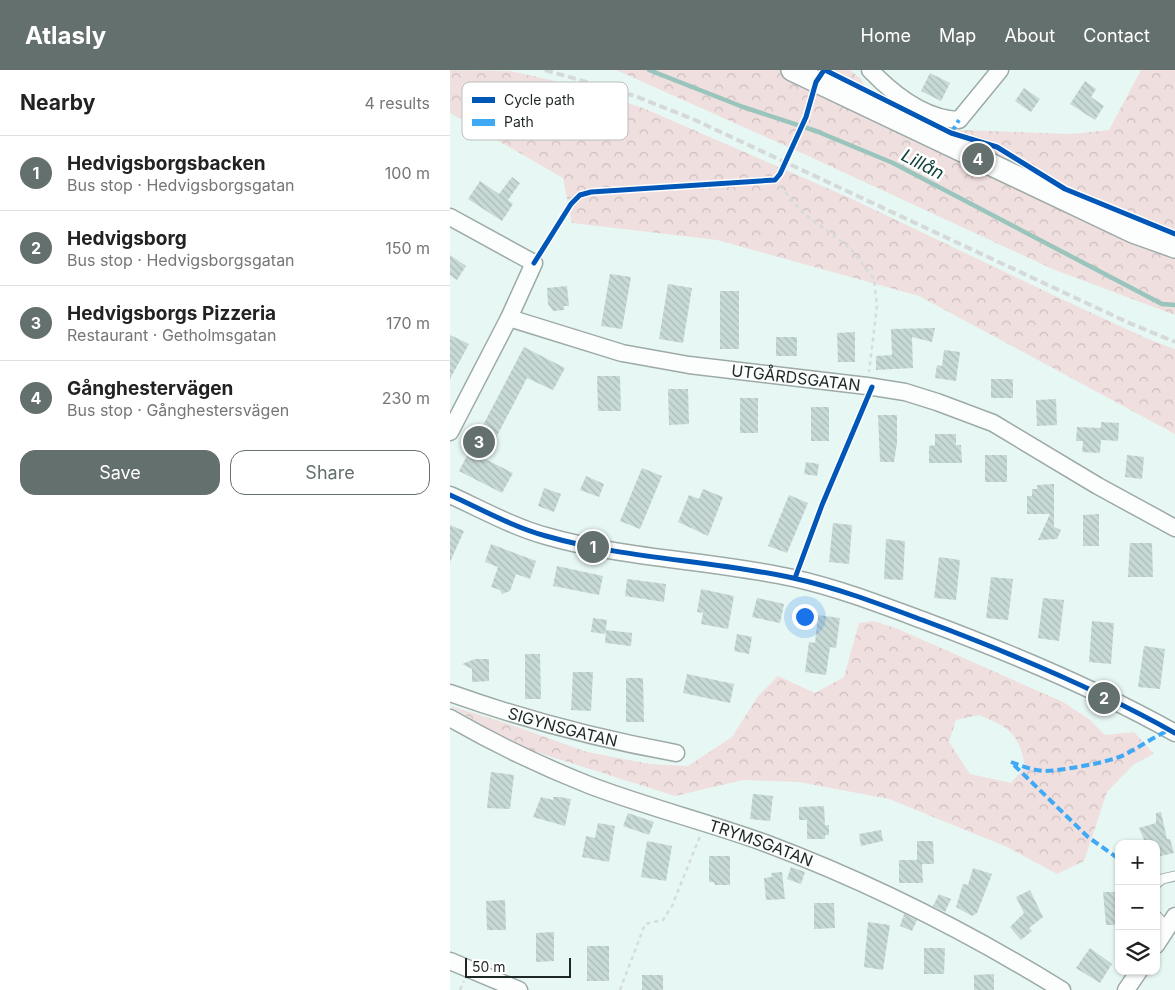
<!DOCTYPE html>
<meta charset="utf-8">
<style>
:root{--surface:#fff;--page:#f2f2f2;--text:#222;--muted:#767676;--line:#e0e0e0;--accent:#64706d}
body{margin:0;font-family:Inter,sans-serif;background:var(--page);color:var(--text)}
.controls{position:absolute;right:15px;bottom:15px;display:grid;overflow:hidden;border-radius:10px;box-shadow:0 1px 4px #0004}
.controls button{width:45px;height:45px;display:grid;place-items:center;padding:0;border:0;border-bottom:1px solid var(--line);background:var(--surface);color:var(--text);font:25px sans-serif}
.scale{position:absolute;left:15px;bottom:12px;width:106px;box-sizing:border-box;padding-left:5px;border:2px solid #1d2725;border-top:0;font-size:14px;line-height:18px;white-space:nowrap;color:#1d2725;-webkit-text-stroke:4px #fff;paint-order:stroke}
.you{position:absolute;left:354px;top:546px;width:18px;height:18px;margin:-12px;border:4px solid #fff;border-radius:50%;background:#1a73e8;box-shadow:0 0 0 8px #1a73e833}
.badge{display:grid;place-items:center;width:32px;height:32px;border-radius:50%;background:var(--accent);color:#fff;font-size:16px;font-weight:700}
.pin{position:absolute;translate:-50% -50%;border:2px solid #fff;box-shadow:0 1px 5px #0006}
.list{margin:0;padding:0;list-style:none}
h2{display:flex;justify-content:space-between;align-items:center;height:65px;margin:0;padding:0 20px;font-size:21px}
h2 small{font-size:16px;font-weight:400;color:var(--muted)}
.list li{display:grid;grid-template-columns:32px 1fr auto;gap:15px;align-items:center;box-sizing:border-box;height:75px;padding:0 20px;border-top:1px solid var(--line)}
.list b{display:block;font-size:19px;white-space:nowrap}
.list p{margin:0;font-size:16px;white-space:nowrap;color:var(--muted)}
.list em{font-size:16px;font-style:normal;color:var(--muted)}
.actions{display:flex;gap:10px;padding:15px 20px}
.actions a{flex:1;padding:11px 0;border:1px solid var(--accent);border-radius:15px;text-align:center;font-size:18px;color:var(--accent)}
.actions .main{background:var(--accent);color:#fff}
.icon{flex:none;width:28px;height:28px;fill:none;stroke:currentColor;stroke-width:2;stroke-linecap:round;stroke-linejoin:round}
.map{position:relative;flex:none;width:725px;height:920px;overflow:hidden}
header{display:flex;align-items:center;gap:30px;box-sizing:border-box;height:70px;padding:0 25px;background:var(--accent);color:#fff}
header strong{font-size:24px}
nav{display:flex;gap:28px;margin-inline-start:auto;font-size:18px}
main{display:flex}
aside{flex:1;background:var(--surface)}
.map>svg:first-child{display:block}
</style>
<header>
<strong>Atlasly</strong>
<nav><a>Home</a><a>Map</a><a>About</a><a>Contact</a></nav>
</header>
<main>
<aside>
<h2>Nearby<small>4 results</small></h2>
<ul class="list">
<li><span class="badge">1</span><div><b>Hedvigsborgsbacken</b><p>Bus stop · Hedvigsborgsgatan</p></div><em>100 m</em></li>
<li><span class="badge">2</span><div><b>Hedvigsborg</b><p>Bus stop · Hedvigsborgsgatan</p></div><em>150 m</em></li>
<li><span class="badge">3</span><div><b>Hedvigsborgs Pizzeria</b><p>Restaurant · Getholmsgatan</p></div><em>170 m</em></li>
<li><span class="badge">4</span><div><b>Gånghestervägen</b><p>Bus stop · Gånghestersvägen</p></div><em>230 m</em></li>
</ul>
<div class="actions"><a class="main">Save</a><a>Share</a></div>
</aside>
<div class="map">
<svg width="725" height="920" viewBox="0 0 725 920">
<defs>
<pattern id="forest-crowns" width="20" height="18" patternUnits="userSpaceOnUse" patternTransform="scale(1.25)"><rect width="20" height="18" fill="#f0dfdf"/><path d="M2 6a3 3 0 1 1 6 0M12 15a3 3 0 1 1 6 0" fill="none" stroke="#cdbfbf"/></pattern>
<pattern id="building-back-hatch" width="6" height="6" patternUnits="userSpaceOnUse" patternTransform="scale(1.25)"><rect width="6" height="6" fill="#c8dad6"/><path d="M-1 5l2 2M0 0l6 6M5-1l2 2" fill="none" stroke="#abbbb8"/></pattern>
</defs>
<rect width="100%" height="100%" fill="#e7f8f4"/>
<g fill="url(#forest-crowns)" fill-rule="evenodd">
<path d="M0,0L60,1L119,14L193,38L400,128L603,225L698,269L725,279V364L469,226L267,170L122,153L113,108L0,43Z"/>
<path d="M166,0H400L411,9L438,58L492,83L509,60L621,64L659,60L691,0H725V245L605,200L354,84Z"/>
<path d="M424,551L448,559L613,632L639,649L655,665L684,662L704,684L684,694L657,722L634,791L607,804L557,777L439,729L349,712L293,710L225,726L67,676L0,636L56,653L137,682L200,694L238,696L282,667L308,626L328,606L365,623L394,607L409,553ZM529,645C560,658 569,663 575,697L561,713L520,704L499,672L506,650Z"/>
</g>
<g fill="none" stroke-linecap="round" stroke-linejoin="round">
<path stroke="#99c5bc" stroke-width="4.5" d="M199,0L293,37L366,61L443,93L712,234L725,235"/>
</g>
<g fill="url(#building-back-hatch)">
<path d="M480,3L500,13L491,31L471,21Z"/>
<path d="M635,11L646,19L641,27L654,36L645,50L620,34Z"/>
<path d="M574,18L590,29L581,42L565,31Z"/>
<path d="M62,107L70,113L58,130L63,134L52,151L18,129L30,111L49,124Z"/>
<path d="M0,185L16,196L7,210L0,205Z"/>
<path d="M160,204L181,207L172,259L151,256Z"/>
<path d="M218,214L242,218L233,273L209,269Z"/>
<path d="M117,216L119,236H114V240L103,241L98,234L97,218Z"/>
<rect x="270" y="221" width="19" height="58"/>
<path d="M485,258L482,272L462,267L463,298L426,300V286L442,285L441,259Z"/>
<path d="M405,262V292H388L387,263Z"/>
<path d="M0,265L19,274L0,309Z"/>
<rect x="326" y="267" width="21" height="19"/>
<path d="M74,277L115,298L103,320L77,308L35,389L63,403L52,423L9,401Z"/>
<path d="M494,280L510,282L506,311L485,308L487,295L492,296Z"/>
<path d="M147,306H170L171,341H148Z"/>
<rect x="541" y="309" width="22" height="19"/>
<path d="M218,319H238L239,354L219,355Z"/>
<rect x="290" y="328" width="18" height="35"/>
<path d="M606,329L607,355L587,356L586,330Z"/>
<rect x="361" y="337" width="18" height="34"/>
<path d="M428,345H447V373L444,392H430Z"/>
<path d="M651,352L669,353L668,371L651,370L650,383L632,382L633,371H626L627,357L651,358Z"/>
<path d="M485,364H506V375H511L512,393H479V376L485,375Z"/>
<rect x="535" y="385" width="22" height="27"/>
<path d="M677,385L694,387L692,409L675,407Z"/>
<path d="M356,392L369,394L367,406L354,404Z"/>
<path d="M192,398L212,406L190,459L170,451Z"/>
<path d="M136,406L154,414L149,427L130,420Z"/>
<path d="M604,414V457L611,460L607,469L588,470L600,444H577V426H582V419H587V415Z"/>
<path d="M94,418L111,424L104,442L88,436Z"/>
<path d="M253,419L273,427L258,466L228,452L239,425L249,429Z"/>
<path d="M339,425L358,433L337,483L318,476Z"/>
<path d="M649,444V476H633V445Z"/>
<path d="M383,453L402,455L399,494L379,492Z"/>
<path d="M0,455L14,461L0,492Z"/>
<path d="M436,469L455,471L453,510L434,509Z"/>
<path d="M680,473H702L703,507H678Z"/>
<path d="M41,474L86,491L80,509L66,504L60,521L52,524L50,520L41,517L48,497L35,492Z"/>
<path d="M489,487L510,490L506,530L484,528Z"/>
<path d="M107,496L153,506L149,525L103,516Z"/>
<path d="M541,507L563,509L558,550L536,548Z"/>
<path d="M177,509L216,514L214,532L175,526Z"/>
<path d="M251,519L284,526L278,559L251,554L253,543L247,542Z"/>
<path d="M307,528L334,534L330,553L302,547Z"/>
<path d="M593,528L614,530L609,571L588,568Z"/>
<path d="M368,545L390,548L386,578L380,577L376,605L355,602L359,572L365,573Z"/>
<path d="M143,548L157,550L155,564L141,562Z"/>
<path d="M642,551L664,553L661,594L639,592Z"/>
<path d="M156,560L182,563L181,576L155,573Z"/>
<path d="M287,564L302,567L299,584L284,581Z"/>
<path d="M694,576L715,579L710,619L688,617Z"/>
<path d="M75,584H90L91,629H75Z"/>
<path d="M25,589H39V611L22,612V599L12,594Z"/>
<path d="M123,602H143L141,641L121,640Z"/>
<path d="M237,604L284,614L280,633L233,623Z"/>
<path d="M176,608H193L194,652H176Z"/>
<path d="M41,702L64,705L60,739L37,738Z"/>
<path d="M303,724L323,726L320,751L300,749Z"/>
<path d="M91,727L103,730V727H110L121,729L115,756L83,747Z"/>
<path d="M374,736L375,755H379V765H375V769H357V750H349V737Z"/>
<path d="M711,742L717,769H720L724,783L706,787V774H696L689,758L706,753V743Z"/>
<path d="M178,743L204,752L199,765L173,756Z"/>
<path d="M148,753L165,756L159,792L132,787L136,766L145,768Z"/>
<path d="M431,760L433,771L411,776L409,764Z"/>
<path d="M197,771L222,776L216,811L191,807Z"/>
<path d="M467,771H483L484,794H472L473,813H449V790H467Z"/>
<path d="M259,786H280V815H265L264,812H259Z"/>
<path d="M341,797L355,802L351,814L337,809Z"/>
<path d="M523,798L542,804L527,843L522,846L506,837L513,814L518,815Z"/>
<path d="M332,802L335,829L316,830L314,808L322,807L321,803Z"/>
<path d="M580,820L593,847L579,858L582,861L571,870L560,857L574,843L566,827Z"/>
<path d="M653,822H669V855H656Z"/>
<path d="M489,824L501,829L495,842L483,836Z"/>
<path d="M55,830L56,860H37L36,831Z"/>
<path d="M364,833H384L385,858L364,859Z"/>
<path d="M454,844L467,850L462,861L450,856Z"/>
<path d="M418,852L440,855L433,900L414,897Z"/>
<path d="M104,862V891L86,892V863Z"/>
<rect x="137" y="876" width="22" height="35"/>
<path d="M474,878H495L494,904H474Z"/>
<path d="M640,878L662,894L650,913L626,898Z"/>
<path d="M544,904V920H524V905Z"/>
<rect x="192" y="905" width="21" height="15"/>
</g>
<g fill="none" stroke-linecap="round" stroke-linejoin="round">
<g stroke="#9daaa7" stroke-width="11">
<g id="service">
<path d="M706,814L712,809L725,806"/>
<path d="M706,845L717,858"/>
</g>
</g>
<g stroke="#9daaa7" stroke-width="19">
<g id="minor">
<path d="M420,0C443,24 475,49 509,50L550,0"/>
<path d="M0,147L84,193L59,248L0,362"/>
<path id="s1" d="M59,248L172,283L239,295L417,316L455,322L487,332L543,353L648,416L725,458"/>
<path d="M0,425C31,439 63,457 96,466C176,489 261,490 343,508C388,518 432,535 475,551C558,582 647,619 725,663"/>
<path id="s2" d="M0,623C73,649 149,669 226,683"/>
<path id="s3" d="M0,648C45,674 91,696 139,715C197,737 257,752 315,773C419,812 518,862 612,920"/>
<path d="M706,875L725,846"/>
<path d="M0,891L69,920"/>
<path d="M676,920L689,901"/>
</g>
</g>
<g stroke="#9daaa7" stroke-width="24">
<path id="tertiary" d="M342,0L683,162L725,177"/>
</g>
<g stroke="#d7dbda" stroke-width="2.5" stroke-dasharray="4 4" stroke-linecap="butt">
<path d="M325,110L353,143L400,178L424,209L427,236L419,302"/>
<path d="M10,920L14,911"/>
<path d="M170,920L195,854L213,850L222,836L250,766"/>
</g>
<use href="#service" stroke="#fbfefd" stroke-width="9"/>
<use href="#minor" stroke="#fbfefd" stroke-width="16"/>
<use href="#tertiary" stroke="#fbfefd" stroke-width="21"/>
<path stroke="#d5d9d9" stroke-width="4" stroke-dasharray="8 4" stroke-linecap="butt" d="M95,0L185,26L245,50L677,252L725,272"/>
<g stroke="#3fa9f5" stroke-width="4" stroke-dasharray="8 4" stroke-linecap="butt">
<path d="M501,63L509,50"/>
<path d="M561,692C571,696 582,700 594,701C610,701 662,692 676,684C691,676 704,667 719,660"/>
<path d="M564,695L638,767L669,789"/>
</g>
<g stroke="#fff" stroke-width="8">
<g id="cycleway">
<path d="M375,0L501,63L547,77L615,119L725,164"/>
<path d="M84,193L121,134L130,125L141,122L325,110L330,104L356,47L366,12L374,0"/>
<path d="M0,425C31,439 63,457 96,466C176,489 261,490 343,508C388,518 432,535 475,551C558,582 647,619 725,663"/>
<path d="M345,508L372,435L422,317"/>
</g>
</g>
<use href="#cycleway" stroke="#0057b8" stroke-width="5"/>
</g>
<g text-anchor="middle" dominant-baseline="central" stroke-width="5" stroke-linejoin="round" paint-order="stroke">
<g font-size="16" fill="#1d2725" stroke="#fff">
<text stroke="none"><textPath href="#s1" startOffset="294">UTGÅRDSGATAN</textPath></text>
<text stroke="none"><textPath href="#s2" startOffset="118">SIGYNSGATAN</textPath></text>
<text stroke="none"><textPath href="#s3" startOffset="336">TRYMSGATAN</textPath></text>
</g>
<g font-size="18" font-style="italic" fill="#12443d" stroke="#fff">
<text transform="translate(473 94) rotate(27)">Lillån</text>
</g>
</g>
<rect x="12" y="12" width="166" height="58" rx="8" fill="#fff" stroke="#bbbebe" stroke-width="1"/>
<rect x="22" y="27" width="23" height="6" fill="#0057b8"/>
<rect x="22" y="49" width="23" height="7" fill="#3fa9f5"/>
<g font-size="14" fill="#1d2725">
<text x="54" y="35">Cycle path</text>
<text x="54" y="57">Path</text>
</g>
</svg>
<div class="controls">
<button>+</button>
<button>−</button>
<button><svg class="icon" aria-label="layers" viewBox="0 0 24 24"><path d="M12 4l9 5-9 5-9-5zM3 14l9 5 9-5"/></svg></button>
</div>
<div class="scale">50 m</div>
<div class="you"></div>
<div class="pin badge" style="left:143px;top:477px">1</div>
<div class="pin badge" style="left:654px;top:628px">2</div>
<div class="pin badge" style="left:29px;top:372px">3</div>
<div class="pin badge" style="left:528px;top:89px">4</div>
</div>
</main>
